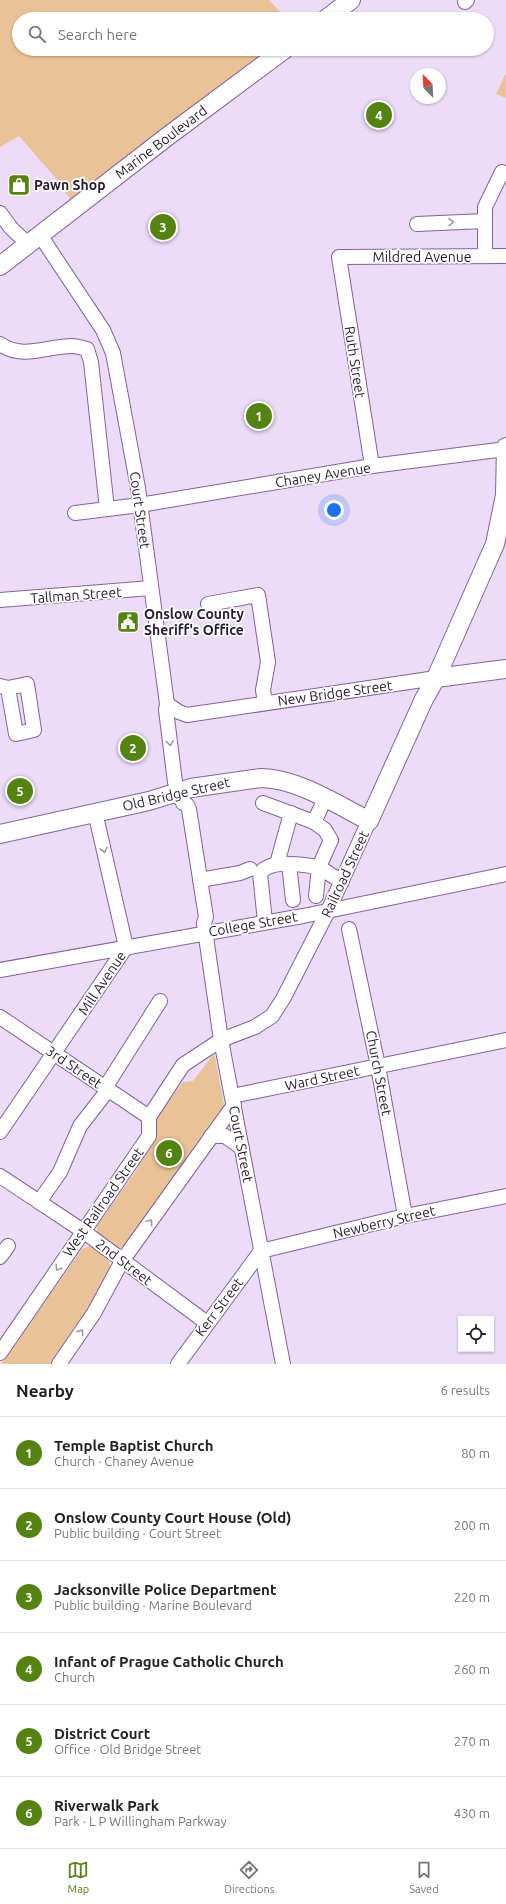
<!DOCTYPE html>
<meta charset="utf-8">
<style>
:root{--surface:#fff;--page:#f6f6f6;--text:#222;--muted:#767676;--line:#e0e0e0;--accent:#558312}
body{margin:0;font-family:Ubuntu,sans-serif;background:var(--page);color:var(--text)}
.controls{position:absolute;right:12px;bottom:12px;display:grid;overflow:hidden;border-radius:0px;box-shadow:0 1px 3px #0004}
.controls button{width:36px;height:36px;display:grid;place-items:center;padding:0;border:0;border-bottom:1px solid var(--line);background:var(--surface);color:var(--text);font:20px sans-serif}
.compass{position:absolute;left:410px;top:68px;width:36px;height:36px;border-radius:50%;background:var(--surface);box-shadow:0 1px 3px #0004;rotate:336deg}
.you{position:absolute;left:334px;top:510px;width:14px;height:14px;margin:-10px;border:3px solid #fff;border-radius:50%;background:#1a73e8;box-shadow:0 0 0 6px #1a73e833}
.badge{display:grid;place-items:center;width:26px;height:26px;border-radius:50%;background:var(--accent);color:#fff;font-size:13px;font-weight:700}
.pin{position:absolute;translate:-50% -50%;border:2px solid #fff;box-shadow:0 1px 4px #0006}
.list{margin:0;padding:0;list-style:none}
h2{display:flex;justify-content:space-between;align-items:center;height:52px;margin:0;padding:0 16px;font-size:17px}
h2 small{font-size:13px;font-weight:400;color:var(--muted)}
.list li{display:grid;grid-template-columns:26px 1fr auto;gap:12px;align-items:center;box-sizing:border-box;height:72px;padding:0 16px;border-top:1px solid var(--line)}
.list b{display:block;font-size:15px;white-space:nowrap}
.list p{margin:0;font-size:13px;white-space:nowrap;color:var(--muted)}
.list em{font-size:13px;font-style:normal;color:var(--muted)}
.icon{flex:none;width:22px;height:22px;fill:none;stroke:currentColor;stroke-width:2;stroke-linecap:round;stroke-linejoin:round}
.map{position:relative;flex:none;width:506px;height:1364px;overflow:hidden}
.search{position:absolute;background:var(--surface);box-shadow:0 1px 3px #0004;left:12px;right:12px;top:12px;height:44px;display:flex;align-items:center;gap:10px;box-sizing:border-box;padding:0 14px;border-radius:22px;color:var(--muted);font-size:15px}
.sheet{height:484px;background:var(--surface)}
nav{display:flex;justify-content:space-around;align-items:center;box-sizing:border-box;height:56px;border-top:1px solid var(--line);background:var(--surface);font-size:11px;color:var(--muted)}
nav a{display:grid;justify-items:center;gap:2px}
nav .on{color:var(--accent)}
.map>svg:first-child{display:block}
</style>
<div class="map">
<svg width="506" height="1364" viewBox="0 0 506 1364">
<rect width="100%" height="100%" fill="#ecdcf8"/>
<g fill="#e9c397">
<path d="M0,0H269L287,19H19V49H285L75,207L59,182L19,136L0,147Z"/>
<path d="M505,75H506V98L496,94Z"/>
<path d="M213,1055L215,1057L225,1110L124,1246L117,1249L97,1235V1226L138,1168V1163L152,1124L183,1082L193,1081Z"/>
<path d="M90,1246C98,1251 111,1257 110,1268L92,1303L51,1364H1L82,1249Z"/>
</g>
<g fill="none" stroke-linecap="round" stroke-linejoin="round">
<g stroke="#85609e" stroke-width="16">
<g id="minor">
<path d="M465,2L467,0"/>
<path d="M0,213L11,228L28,244"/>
<path d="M417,224L485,221"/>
<path d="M40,235L103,330L113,353L138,488L167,704L166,710L175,782L183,803L187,805L189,809L206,917L204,923L221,1040L283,1364"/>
<path d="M485,256V207L502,172L506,174"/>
<path d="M0,344C22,360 47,346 72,346C77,346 82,348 87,349L91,362L107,509"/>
<path d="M372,466L339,257L506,256"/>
<path d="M75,513L140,505L372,466L506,449"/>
<path d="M0,600L151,588"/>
<path d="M208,604L258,595L268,662L263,690L265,703"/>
<path d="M0,686L8,688L27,684L34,730L16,734L8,688"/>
<path d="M167,704L179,712L187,715L436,678"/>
<path d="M263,803L314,822"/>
<path d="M277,864L291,813"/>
<path d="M289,864L293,900"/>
<path d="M200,880L240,873L250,869"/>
<path d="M316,896L319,867L342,882"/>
<path d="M265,922L260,873C272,858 302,865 319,867L331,840L325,830L314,822L325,799"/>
<path d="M349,929L378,1066L405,1216"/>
<path d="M0,970L303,916L506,874"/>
<path d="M0,1017L149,1117"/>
<path d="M105,1088L160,1001"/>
<path d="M232,1096L506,1040"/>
<path d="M0,1132L126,947L95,812"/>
<path d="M211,1136H225L242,1148"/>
<path d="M0,1176L83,1231L207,1323"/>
<path d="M39,1202L60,1172L80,1126L108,1090"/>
<path d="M0,1257L8,1246"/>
<path d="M0,1353L149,1136V1117L183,1065L221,1040L255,1027L272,1016L283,999L328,911L369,821"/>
<path d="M59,1364L94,1313L122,1261L234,1105"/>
<path d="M178,1364L261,1251L405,1216L506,1196"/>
</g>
</g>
<g stroke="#85609e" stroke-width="20">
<g id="major">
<path d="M326,19L351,0"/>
<path d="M0,266L168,136L285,49"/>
<path d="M436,678L506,669"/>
<path d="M0,834L149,801L191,788L261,778C296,778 338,805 369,821L424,699L436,678L495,544L505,495L506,447"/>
</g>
</g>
<use href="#minor" stroke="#fff" stroke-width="14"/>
<use href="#major" stroke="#fff" stroke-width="18"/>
</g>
<defs><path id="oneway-chevron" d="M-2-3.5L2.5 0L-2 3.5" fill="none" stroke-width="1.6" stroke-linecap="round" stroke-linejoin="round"/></defs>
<g stroke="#9e98a3">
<use href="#oneway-chevron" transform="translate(451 222) rotate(-2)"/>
<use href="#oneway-chevron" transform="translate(170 743) rotate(83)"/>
<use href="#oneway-chevron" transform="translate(104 850) rotate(77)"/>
<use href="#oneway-chevron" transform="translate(150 1222) rotate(-54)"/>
<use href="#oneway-chevron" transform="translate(58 1268) rotate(124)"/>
<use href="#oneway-chevron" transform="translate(81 1332) rotate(-55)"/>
</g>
<defs>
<g id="shop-square" transform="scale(1.15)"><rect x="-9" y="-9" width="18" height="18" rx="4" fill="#558312" stroke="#fff"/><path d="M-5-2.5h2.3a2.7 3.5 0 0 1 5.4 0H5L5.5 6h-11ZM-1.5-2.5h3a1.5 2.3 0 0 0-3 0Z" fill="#fff"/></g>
<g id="civic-square" transform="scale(1.15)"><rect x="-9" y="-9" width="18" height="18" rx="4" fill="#558312" stroke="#fff"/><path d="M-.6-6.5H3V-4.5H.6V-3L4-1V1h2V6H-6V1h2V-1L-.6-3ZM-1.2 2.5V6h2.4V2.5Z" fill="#fff"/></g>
</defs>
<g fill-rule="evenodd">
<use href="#shop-square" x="19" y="185"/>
<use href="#civic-square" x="128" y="622"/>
</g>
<g text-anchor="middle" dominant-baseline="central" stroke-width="3.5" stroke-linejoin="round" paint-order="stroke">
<g font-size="14" fill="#281933" stroke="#fff">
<text transform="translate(161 142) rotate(-37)">Marine Boulevard</text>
<text x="422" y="257">Mildred Avenue</text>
<text transform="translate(355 362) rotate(81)">Ruth Street</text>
<text transform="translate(323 475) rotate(-9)">Chaney Avenue</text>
<text transform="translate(140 510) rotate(82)">Court Street</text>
<text transform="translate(76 595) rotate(-4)">Tallman Street</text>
<text transform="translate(335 693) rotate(-8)">New Bridge Street</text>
<text transform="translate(176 794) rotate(-13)">Old Bridge Street</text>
<text transform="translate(345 874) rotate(-65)">Railroad Street</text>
<text transform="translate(253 924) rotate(-10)">College Street</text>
<text transform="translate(102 983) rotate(-56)">Mill Avenue</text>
<text transform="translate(74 1067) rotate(34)">3rd Street</text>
<text transform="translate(379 1073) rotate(79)">Church Street</text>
<text transform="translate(322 1078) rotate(-12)">Ward Street</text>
<text transform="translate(241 1144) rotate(79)">Court Street</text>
<text transform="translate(103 1202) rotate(-55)">West Railroad Street</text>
<text transform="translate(384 1222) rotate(-13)">Newberry Street</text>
<text transform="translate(124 1262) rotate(37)">2nd Street</text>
<text transform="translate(219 1307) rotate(-53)">Kerr Street</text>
</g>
<g font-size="14" font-weight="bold" fill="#281933" stroke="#fff" text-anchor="start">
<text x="34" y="185">Pawn Shop</text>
<text x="144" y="614">Onslow County<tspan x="144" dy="16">Sheriff's Office</tspan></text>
</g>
</g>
</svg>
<div class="controls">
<button><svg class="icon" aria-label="locate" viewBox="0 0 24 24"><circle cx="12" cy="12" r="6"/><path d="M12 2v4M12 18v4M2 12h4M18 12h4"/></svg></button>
</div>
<svg class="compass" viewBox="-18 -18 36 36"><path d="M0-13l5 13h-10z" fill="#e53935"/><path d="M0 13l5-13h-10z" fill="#767676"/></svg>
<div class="you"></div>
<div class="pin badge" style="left:259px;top:416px">1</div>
<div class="pin badge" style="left:133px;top:748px">2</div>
<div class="pin badge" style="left:163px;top:227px">3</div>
<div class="pin badge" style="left:379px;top:115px">4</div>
<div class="pin badge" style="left:20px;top:791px">5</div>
<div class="pin badge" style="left:169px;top:1153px">6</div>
<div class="search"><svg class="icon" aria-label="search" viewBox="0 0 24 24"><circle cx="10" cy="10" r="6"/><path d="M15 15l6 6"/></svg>Search here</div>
</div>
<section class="sheet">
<h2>Nearby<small>6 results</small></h2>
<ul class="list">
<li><span class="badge">1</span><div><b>Temple Baptist Church</b><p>Church · Chaney Avenue</p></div><em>80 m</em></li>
<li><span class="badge">2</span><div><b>Onslow County Court House (Old)</b><p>Public building · Court Street</p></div><em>200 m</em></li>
<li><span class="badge">3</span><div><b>Jacksonville Police Department</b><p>Public building · Marine Boulevard</p></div><em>220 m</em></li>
<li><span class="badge">4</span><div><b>Infant of Prague Catholic Church</b><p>Church</p></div><em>260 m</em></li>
<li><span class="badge">5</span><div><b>District Court</b><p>Office · Old Bridge Street</p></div><em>270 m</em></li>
<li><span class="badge">6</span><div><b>Riverwalk Park</b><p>Park · L P Willingham Parkway</p></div><em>430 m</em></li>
</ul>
</section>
<nav>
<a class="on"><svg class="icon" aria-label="map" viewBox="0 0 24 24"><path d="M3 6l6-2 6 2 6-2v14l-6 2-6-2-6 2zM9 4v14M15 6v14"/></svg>Map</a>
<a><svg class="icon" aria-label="directions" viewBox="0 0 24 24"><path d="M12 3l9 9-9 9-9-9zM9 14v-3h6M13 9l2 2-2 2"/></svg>Directions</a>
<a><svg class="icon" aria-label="saved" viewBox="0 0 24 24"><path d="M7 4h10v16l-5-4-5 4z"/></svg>Saved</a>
</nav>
